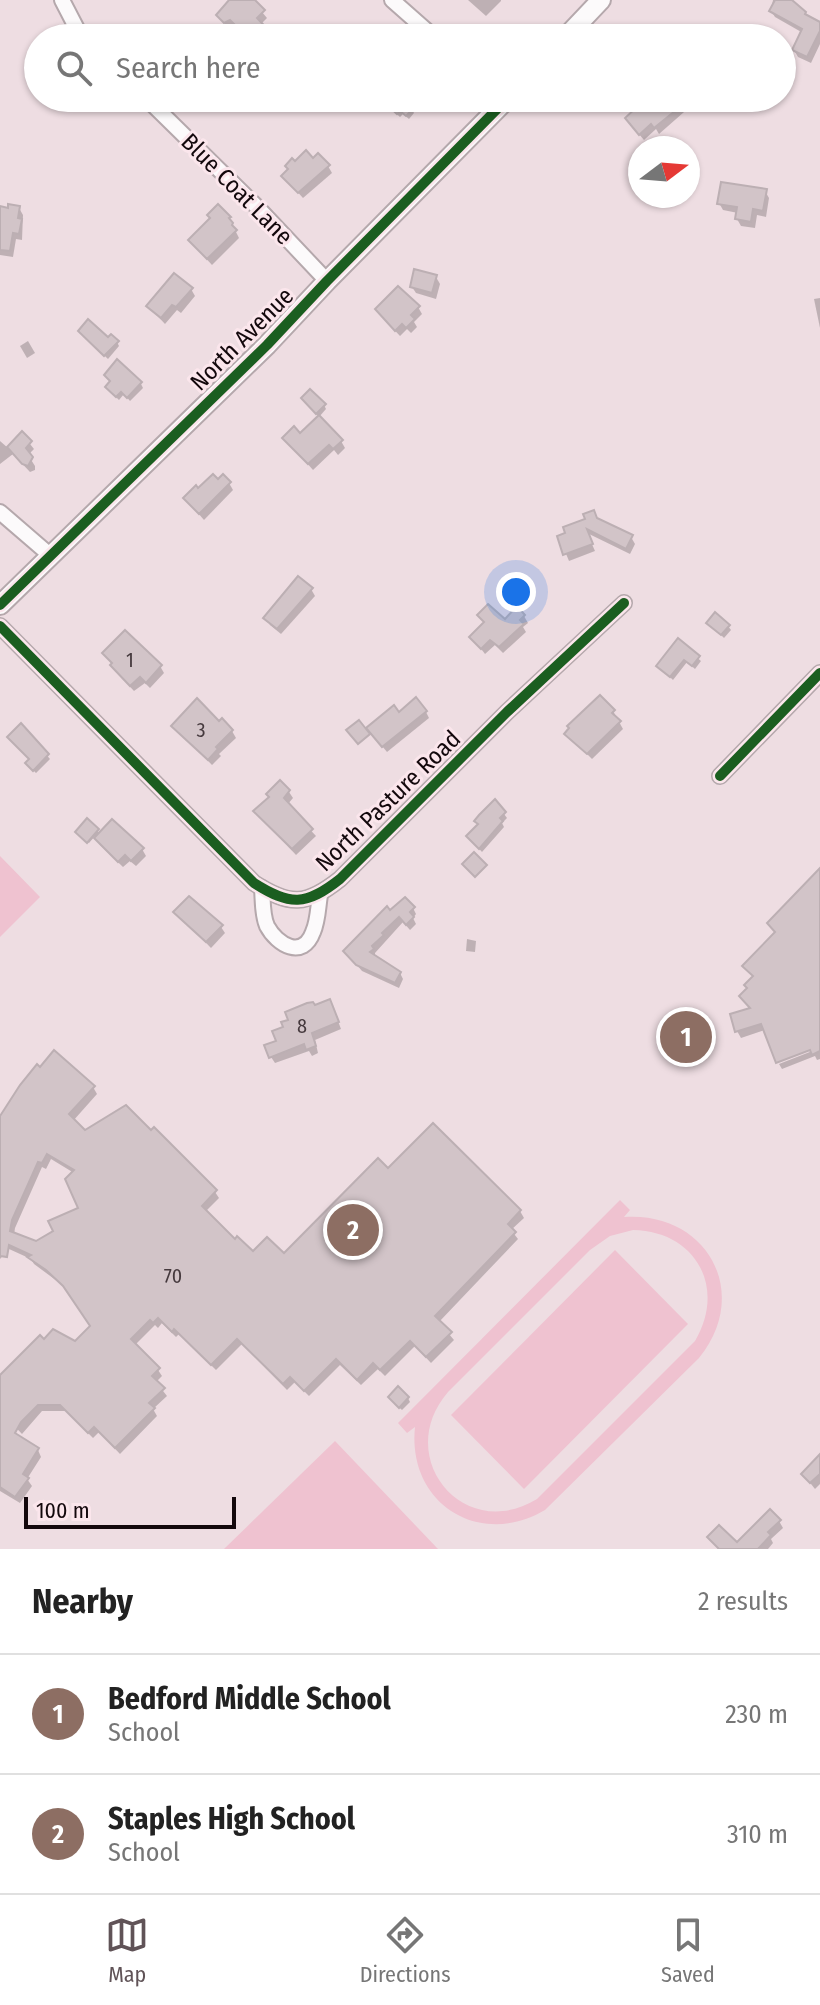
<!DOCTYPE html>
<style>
:root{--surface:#fff;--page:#f2f2f2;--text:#222;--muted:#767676;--line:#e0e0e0;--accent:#605357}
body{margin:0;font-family:"Fira Sans Condensed",sans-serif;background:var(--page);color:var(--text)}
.compass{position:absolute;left:628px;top:136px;width:72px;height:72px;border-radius:50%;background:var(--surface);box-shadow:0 2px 6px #0004;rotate:74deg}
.scale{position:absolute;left:24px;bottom:20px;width:212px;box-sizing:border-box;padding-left:8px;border:4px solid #13080c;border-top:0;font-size:22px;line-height:28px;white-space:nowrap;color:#13080c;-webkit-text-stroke:6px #fbe6ec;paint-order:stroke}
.you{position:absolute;left:516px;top:592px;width:28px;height:28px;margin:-20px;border:6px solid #fff;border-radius:50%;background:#1a73e8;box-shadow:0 0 0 12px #1a73e833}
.badge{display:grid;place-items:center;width:52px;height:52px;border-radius:50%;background:var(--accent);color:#fff;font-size:26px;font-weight:700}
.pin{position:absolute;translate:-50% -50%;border:4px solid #fff;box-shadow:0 2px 8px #0006}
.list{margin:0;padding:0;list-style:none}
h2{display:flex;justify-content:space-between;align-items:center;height:104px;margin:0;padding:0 32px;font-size:34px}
h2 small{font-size:26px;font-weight:400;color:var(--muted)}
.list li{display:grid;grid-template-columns:52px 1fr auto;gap:24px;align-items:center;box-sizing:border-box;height:120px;padding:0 32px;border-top:2px solid var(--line)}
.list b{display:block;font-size:30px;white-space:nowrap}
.list p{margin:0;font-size:26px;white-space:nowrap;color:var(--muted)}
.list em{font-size:26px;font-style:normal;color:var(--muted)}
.icon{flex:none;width:44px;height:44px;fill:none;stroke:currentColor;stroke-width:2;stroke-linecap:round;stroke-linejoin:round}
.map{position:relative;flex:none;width:820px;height:1549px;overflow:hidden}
.search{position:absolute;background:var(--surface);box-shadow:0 2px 6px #0004;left:24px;right:24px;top:24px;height:88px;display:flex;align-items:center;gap:20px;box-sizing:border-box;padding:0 28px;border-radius:44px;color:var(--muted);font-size:30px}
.sheet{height:344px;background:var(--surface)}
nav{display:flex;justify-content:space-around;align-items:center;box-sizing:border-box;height:112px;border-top:2px solid var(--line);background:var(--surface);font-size:22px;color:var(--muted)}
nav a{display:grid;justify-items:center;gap:4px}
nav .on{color:var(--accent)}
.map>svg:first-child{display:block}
</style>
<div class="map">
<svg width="820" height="1549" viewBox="0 0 820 1549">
<rect width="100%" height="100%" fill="#eedde2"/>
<g fill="#efc2d0" fill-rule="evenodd">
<path d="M0,856L40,897L0,937Z"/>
<path d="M620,1200L630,1210L624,1217C707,1211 752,1293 699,1358L545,1510C479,1549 407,1503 415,1427L407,1433L398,1423ZM633,1230C695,1231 727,1287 695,1341L537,1499C464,1544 392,1457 448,1392L590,1250L610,1236Z"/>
<path d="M615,1250L688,1324L524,1489L451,1415Z"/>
<path d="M335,1441L438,1549H224Z"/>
</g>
<g fill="#0003" fill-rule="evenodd">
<path d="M233,0H252L267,18L260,25L274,38H248L234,25L229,29L218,15Z"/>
<path d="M468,0H501V1L486,16Z"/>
<path d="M773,0H792L808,17L820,24V44L811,63L798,57L794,50L803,33L775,17L771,11Z"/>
<path d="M379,98H406L414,113L409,119L403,114L400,117Z"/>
<path d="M643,98H700L659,134L656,129L644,140L631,125Z"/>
<path d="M313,160L328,166L332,173L303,198L283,176L295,164Z"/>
<path d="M765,191L769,198L766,217L757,215L755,228L741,226L737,219L738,213L723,210L719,203Z"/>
<path d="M0,207L19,208L23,215L22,240L16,239L13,257L0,255Z"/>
<path d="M229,218L239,238L212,265L190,241Z"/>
<path d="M436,277L440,284L436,299L416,293L412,287Z"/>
<path d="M191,289L195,296L181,313L177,310L165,324L148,306Z"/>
<path d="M820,298V328L814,299Z"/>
<path d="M418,307L422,314L414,322L417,327L411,333L407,329L400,336L381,316Z"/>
<path d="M83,335L117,342L119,346L108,359Z"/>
<path d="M28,341L35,353L27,358L20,346Z"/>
<path d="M141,384L143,388L130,401L124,394L119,400L110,391Z"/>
<path d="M305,403L324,405L326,409L319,417Z"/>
<path d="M22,434L34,449L28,455L35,466V470L30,472L13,454L0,464V441L8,448Z"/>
<path d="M300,435L341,441L345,448L338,455L334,450L313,470L285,438Z"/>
<path d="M218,482L229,483L233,490L204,520L185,498Z"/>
<path d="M597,520L631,537L635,544L630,554L587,533L595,551L569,561L559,537Z"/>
<path d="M311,589L315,596L281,634L270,625L266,618Z"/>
<path d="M479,615L505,621L524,616L528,623L523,627L526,632L503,653L495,645L485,654L472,637L486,624Z"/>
<path d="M709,623L728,626L731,630L724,638Z"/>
<path d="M678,641L701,661L695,669L687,662L673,680L659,666Z"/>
<path d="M105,653L160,666L164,673L150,688L145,683L134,691L116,672Z"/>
<path d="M613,711L623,729L592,759L567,734Z"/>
<path d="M426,712L429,718L387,752L373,735L399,714Z"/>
<path d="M219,724L232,731L236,738L219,754L221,756L212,765L174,726Z"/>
<path d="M21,726L50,759L36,773L30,767L31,760Z"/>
<path d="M289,792L293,798L287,805L316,836L296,855L256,812Z"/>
<path d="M495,802L507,818L502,823L504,827L482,852L471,840Z"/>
<path d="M88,821L100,834L142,849L146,856L136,866L130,861L123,867L100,845L95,836L89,843L78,832Z"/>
<path d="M820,871V1059L817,1060L815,1056L782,1069L779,1064L820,1048L765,1030L741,1038L737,1031L752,1009L754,978L744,966L776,933Z"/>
<path d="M413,908L416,914L413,918L416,924L410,930L403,922L375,953V957L400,973L403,979L399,988L362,971L345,951L390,913Z"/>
<path d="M176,912L221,927L225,933L211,948Z"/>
<path d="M467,939L476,941L475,952L466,951Z"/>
<path d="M314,1007L333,1008L341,1029L315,1040L318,1053L312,1056L309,1051L275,1063L271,1057L285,1028Z"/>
<path d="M93,1087L97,1094L73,1121L85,1133L215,1192L219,1198L205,1212L235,1242L253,1254L284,1256L388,1171L520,1211L524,1218L511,1230L518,1239L439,1322L454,1340L431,1363L415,1346L385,1376L378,1369L361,1385L340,1365L309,1396L295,1382L287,1390L242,1344L216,1370L179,1334L176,1337L162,1323L158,1328L155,1325L134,1346L158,1370L162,1376L156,1382L167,1396L153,1409L157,1416L120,1454L99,1432L93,1438L66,1411H42L22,1434L0,1411V1378L44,1342L76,1343L92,1327L61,1284L34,1264L31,1259L9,1249L0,1259V1127ZM51,1159L74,1173L81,1209L56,1231L36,1243L14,1235L15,1228L42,1167L46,1169Z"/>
<path d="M408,1398L410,1402L402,1410L393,1402Z"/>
<path d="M0,1428L38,1450L41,1457L27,1479L32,1486L20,1503L0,1491Z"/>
<path d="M820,1458V1484L815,1489L803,1474Z"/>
<path d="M779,1521L783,1528L771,1539L773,1543L768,1549H718L710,1538L737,1545Z"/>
</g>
<g fill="#d2c4c8" stroke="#bcafb3" stroke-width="2" fill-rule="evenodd">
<path d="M229,0H255L265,10L257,18L276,38H248L230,20L224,23L216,15Z"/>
<path d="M775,0H792L806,12L805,14L820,22V31L807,57L792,50L802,29L769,11Z"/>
<path d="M380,98H403L414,108L406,116L400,111L397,114Z"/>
<path d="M640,98H691L654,128L651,124L639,135L625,118L637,107L634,103Z"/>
<path d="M306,150L313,158L318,153L330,165L298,193L281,176L288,169L285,166L292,158L295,161Z"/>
<path d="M721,182L767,189L763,211L753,209L751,222L735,219L737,207L717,204Z"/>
<path d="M8,204L20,206L18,218L22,219L19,234L13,233L10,251L0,250V206L8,208Z"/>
<path d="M218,204L231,217L229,218L233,223L232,225L237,230L207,259L188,240L210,218L207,215Z"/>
<path d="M414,269L437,275L432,293L410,287Z"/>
<path d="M174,273L193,288L176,307L172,305L161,318L146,306Z"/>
<path d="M398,286L420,306L411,315L415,319L406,328L402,324L395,331L375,309Z"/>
<path d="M88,319L108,337L111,334L119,341L104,356L78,331Z"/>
<path d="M117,359L142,382L127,398L121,392L116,397L105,387L110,381L104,375Z"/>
<path d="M310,389L326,404L316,414L301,398Z"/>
<path d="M319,415L343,440L333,449L329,445L308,464L282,438L294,426L300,433Z"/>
<path d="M22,431L32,441L26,448L33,457L28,466L22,464L7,447Z"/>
<path d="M213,474L218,479L223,474L231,482L199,514L183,498L196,485L198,488Z"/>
<path d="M594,510L597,518L633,535L626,549L587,529L593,544L563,555L557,536L565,533L563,527L585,519L583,514Z"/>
<path d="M298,576L313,588L277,629L263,618Z"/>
<path d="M488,604L505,619L517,606L525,615L520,620L524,624L499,647L490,640L481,649L469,637L484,622L477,615Z"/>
<path d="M715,612L730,625L721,635L706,623Z"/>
<path d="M125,630L162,665L146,683L140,677L130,686L110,665L112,663L102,653Z"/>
<path d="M678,638L700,656L692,666L684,660L670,677L656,666Z"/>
<path d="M600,695L615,710L612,713L621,721L587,754L564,734L569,728L567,726Z"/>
<path d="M416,697L427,711L382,747L366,728L394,705L399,712Z"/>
<path d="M197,698L219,721L222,718L233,730L216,747L218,749L208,760L171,726Z"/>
<path d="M359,720L370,734L358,744L346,730Z"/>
<path d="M21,723L49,754L33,771L25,763L29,759L7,737Z"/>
<path d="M280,780L290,790L284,798L313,829L292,849L253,811L269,797L266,794Z"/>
<path d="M495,799L506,812L500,818L503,821L479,849L466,836L478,824L474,821L479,815Z"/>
<path d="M87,818L99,829L87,843L75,832Z"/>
<path d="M112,819L144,848L131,861L125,855L118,862L94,838Z"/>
<path d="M474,852L487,865L475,877L462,864Z"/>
<path d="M820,868V1051L812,1055L810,1050L776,1063L761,1024L735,1032L730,1014L750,1008L739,996L747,988L744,985L753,976L742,966L775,932L767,923Z"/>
<path d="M189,896L223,925L206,942L173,912Z"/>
<path d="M405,897L415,907L410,912L414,917L406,925L399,917L382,933L384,935L372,946L374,949L370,952L401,972L395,983L356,965L343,951L387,906L390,910Z"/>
<path d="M330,999L339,1022L312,1033L316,1046L306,1050L304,1044L269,1058L264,1045L276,1041L272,1031L283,1027L281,1022L288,1020L285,1012L307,1003L313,1002L315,1005Z"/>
<path d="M54,1050L95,1086L69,1114L85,1130L126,1105L151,1130L154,1127L217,1190L202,1206L235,1239L237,1236L253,1251L267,1237L284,1253L378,1158L388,1168L433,1123L521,1210L508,1224L516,1232L435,1316L452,1332L426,1357L410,1341L380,1370L373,1363L357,1380L336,1359L304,1391L290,1377L283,1384L237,1339L211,1365L174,1329L172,1332L158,1318L153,1323L150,1320L131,1339L160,1368L152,1376L165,1388L149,1403L155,1408L115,1448L94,1427L88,1433L60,1405H38L21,1422L15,1433L39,1448L23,1474L29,1478L15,1497L0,1487V1375L40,1335L44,1339L53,1329L75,1341L90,1326L63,1286L46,1270L27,1257L31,1255L9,1245L7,1257L0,1256V1116L20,1085L37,1064L40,1067ZM47,1154L74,1170L65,1179L78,1208L48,1221L53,1231L36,1241L10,1231L12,1220L38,1162L42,1163Z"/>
<path d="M398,1386L409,1397L399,1408L388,1397Z"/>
<path d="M820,1454V1474L810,1483L801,1474Z"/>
<path d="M770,1509L781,1520L768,1532L771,1535L758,1549H719L707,1537L719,1525L737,1542Z"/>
</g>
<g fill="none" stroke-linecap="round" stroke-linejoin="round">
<g stroke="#b5a8ac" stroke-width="18">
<g id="minor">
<path d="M62,0L77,29L86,38"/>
<path d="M392,0L435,38"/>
<path d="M146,98L258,208L327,281"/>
<path d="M0,512L51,556"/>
<path d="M0,626L254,883C290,906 306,906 340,879L507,712L624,603"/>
<path d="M720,776L820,673"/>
<path d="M262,888C263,900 262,915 267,926C277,945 303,960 313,932C318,921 318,907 320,895"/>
</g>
</g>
<g stroke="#b5a8ac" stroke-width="22">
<g id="tertiary">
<path d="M565,38L601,0"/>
<path d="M0,605L267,345L327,281L508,98"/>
</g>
</g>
<use href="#minor" stroke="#fcfafb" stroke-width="14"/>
<use href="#tertiary" stroke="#fcfafb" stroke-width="18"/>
<g stroke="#fbe6ec" stroke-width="15">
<g id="cycleway">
<path d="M0,605L267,345L327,281L508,98"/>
<path d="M0,626L254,883C290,906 306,906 340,879L507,712L624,603"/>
<path d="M720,776L820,673"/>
</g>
</g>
<use href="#cycleway" stroke="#1b5e20" stroke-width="10"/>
</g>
<g text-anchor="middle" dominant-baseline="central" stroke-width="6" stroke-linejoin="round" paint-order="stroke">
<g font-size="20" fill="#45393d">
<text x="130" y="660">1</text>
<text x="201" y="730">3</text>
<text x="302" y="1026">8</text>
<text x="173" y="1276">70</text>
</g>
<g font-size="24" fill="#13080c" stroke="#fbe6ec">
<text transform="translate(237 189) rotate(45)">Blue Coat Lane</text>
<text transform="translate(242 339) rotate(-45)">North Avenue</text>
<text transform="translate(388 801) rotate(-44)">North Pasture Road</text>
</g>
</g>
</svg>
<svg class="compass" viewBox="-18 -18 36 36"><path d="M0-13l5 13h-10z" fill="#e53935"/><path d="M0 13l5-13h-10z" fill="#767676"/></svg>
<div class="scale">100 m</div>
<div class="you"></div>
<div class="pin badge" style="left:686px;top:1037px;background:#8d6e63">1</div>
<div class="pin badge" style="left:353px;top:1230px;background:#8d6e63">2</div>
<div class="search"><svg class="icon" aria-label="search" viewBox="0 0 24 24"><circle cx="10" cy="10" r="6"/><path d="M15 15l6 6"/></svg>Search here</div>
</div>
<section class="sheet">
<h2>Nearby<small>2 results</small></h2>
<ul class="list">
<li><span class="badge" style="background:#8d6e63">1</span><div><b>Bedford Middle School</b><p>School</p></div><em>230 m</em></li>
<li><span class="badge" style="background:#8d6e63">2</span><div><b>Staples High School</b><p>School</p></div><em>310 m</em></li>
</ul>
</section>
<nav>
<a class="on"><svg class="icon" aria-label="map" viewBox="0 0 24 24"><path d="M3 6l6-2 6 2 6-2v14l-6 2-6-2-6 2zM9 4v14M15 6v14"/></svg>Map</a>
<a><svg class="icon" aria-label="directions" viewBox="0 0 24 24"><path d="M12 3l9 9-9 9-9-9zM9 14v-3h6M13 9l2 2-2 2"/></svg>Directions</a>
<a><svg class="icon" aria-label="saved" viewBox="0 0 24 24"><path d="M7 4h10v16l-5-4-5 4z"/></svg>Saved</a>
</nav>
